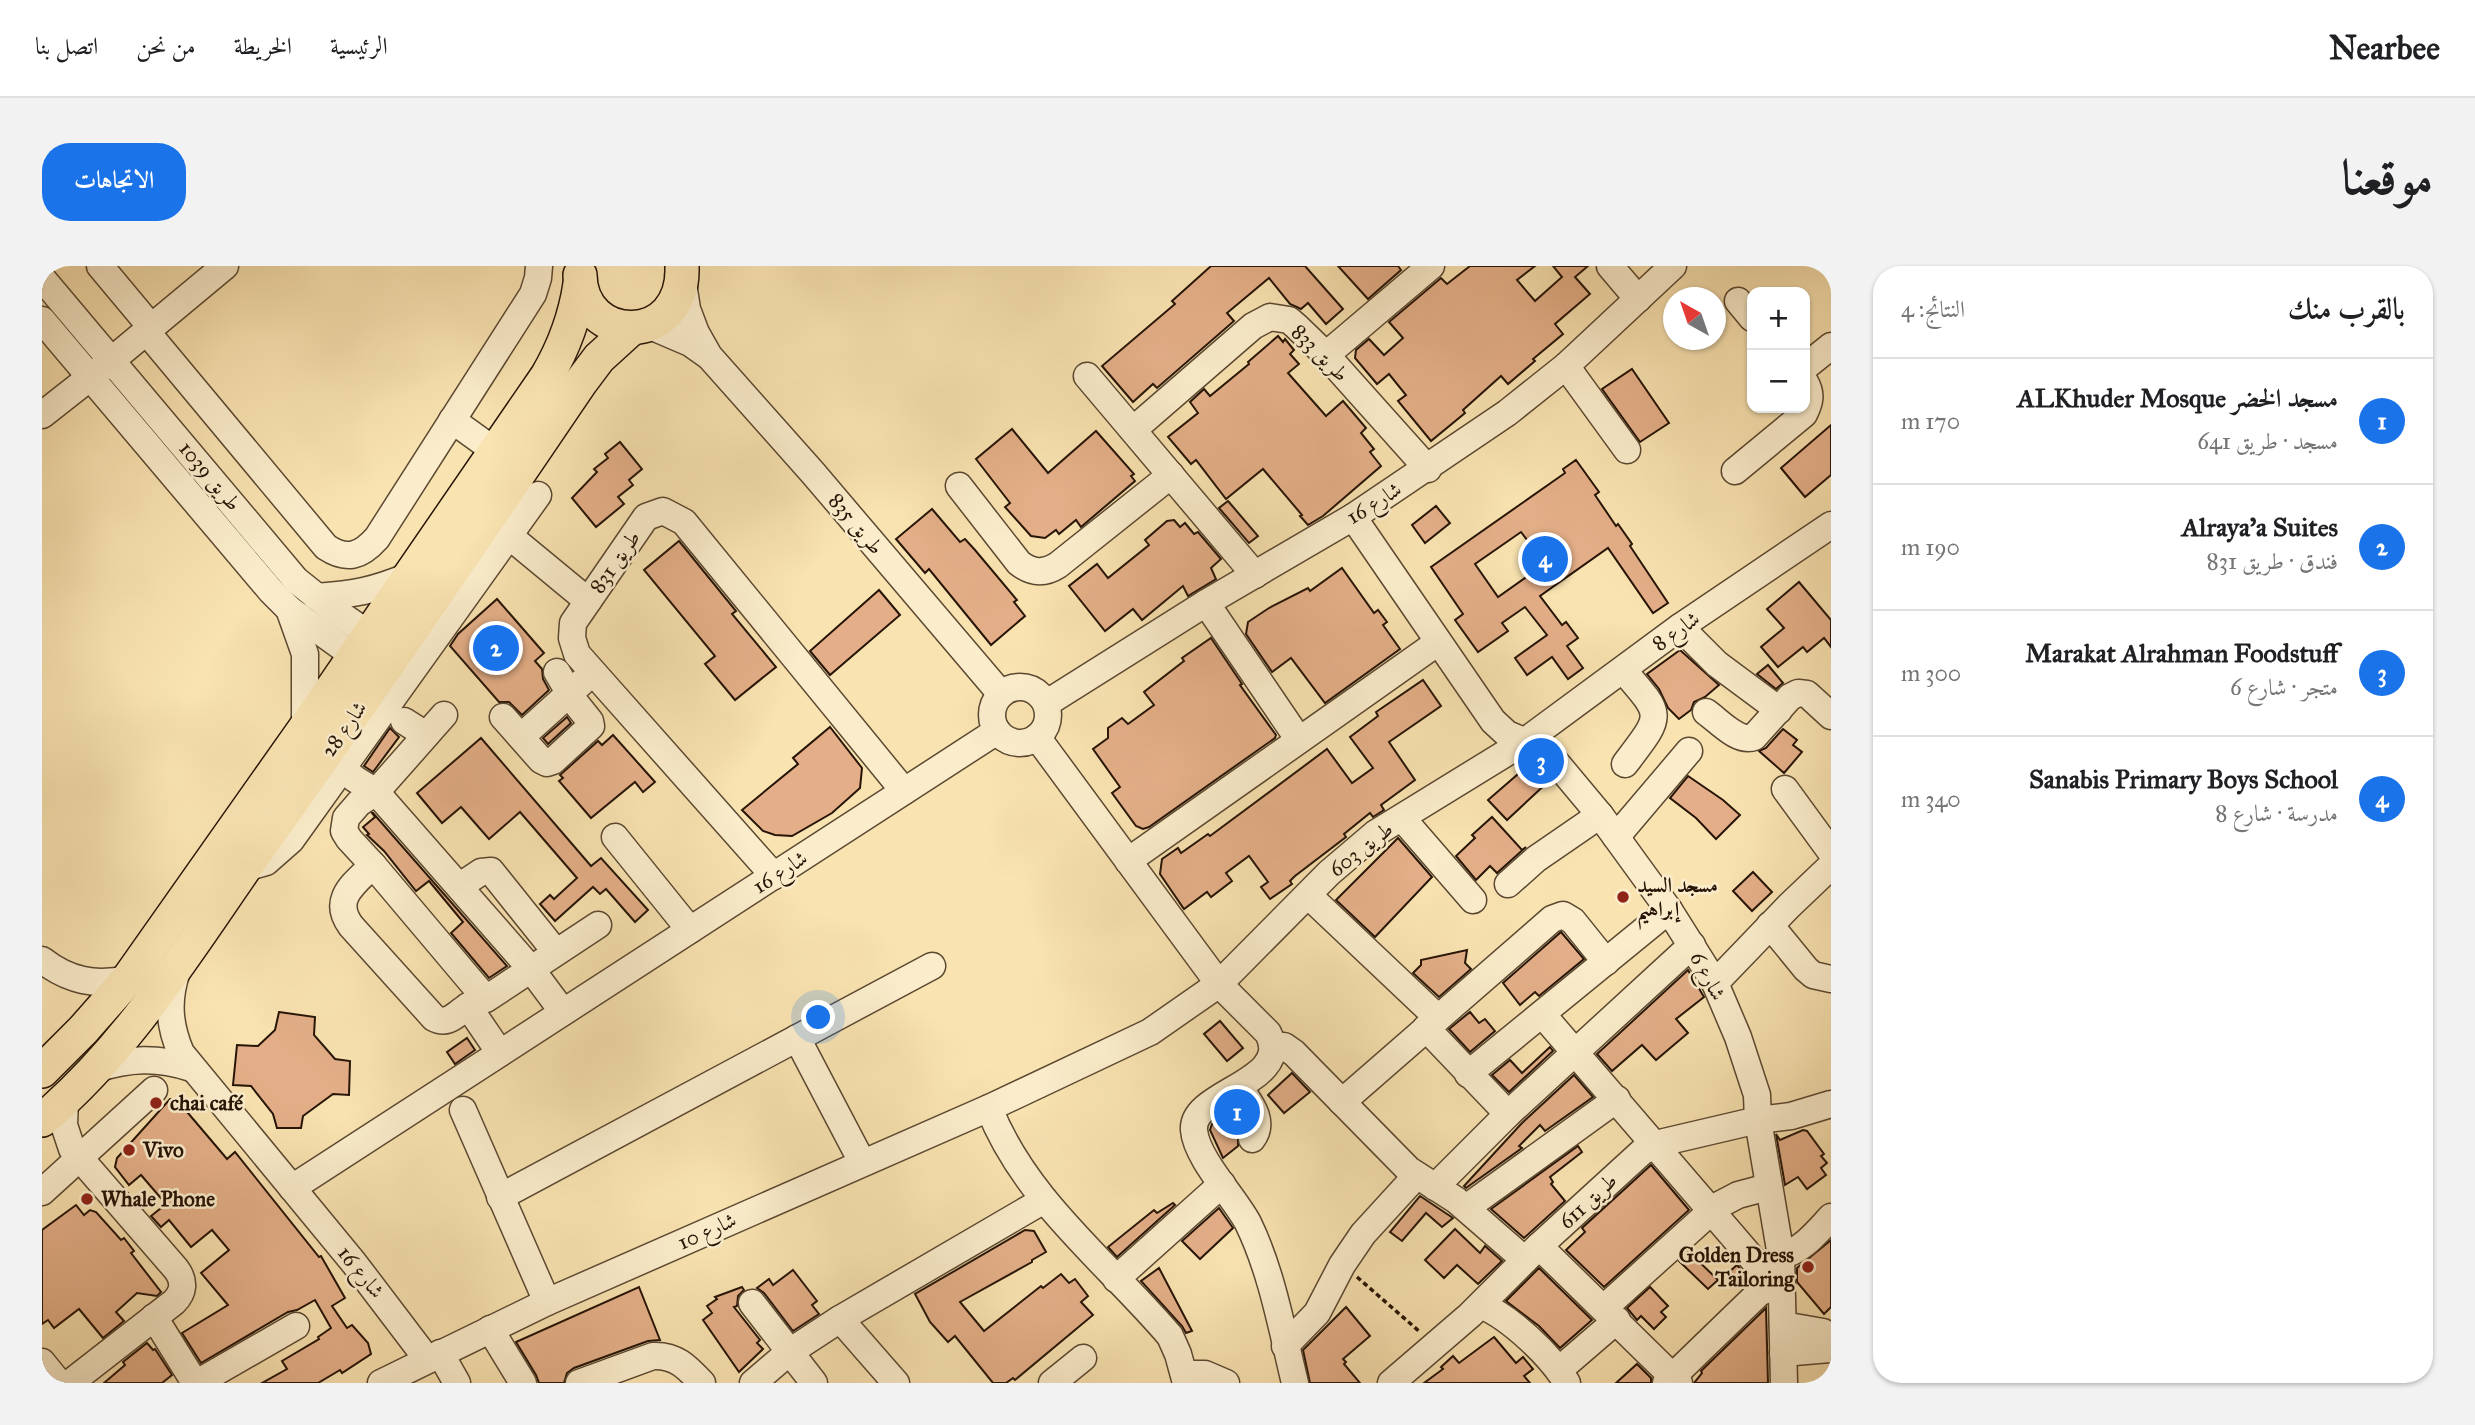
<!DOCTYPE html>
<html lang="ar">
<meta charset="utf-8">
<style>
:root{--surface:#fff;--page:#f2f2f2;--text:#202124;--muted:#757577;--line:#e0e0e0;--accent:#1a73e8}
body{margin:0;font-family:"IM FELL Great Primer",Amiri,serif;background:var(--page);color:var(--text);direction:rtl}
.controls{position:absolute;right:21px;top:21px;display:grid;overflow:hidden;border-radius:14px;box-shadow:0 2px 5px #0004}
.controls button{width:63px;height:63px;display:grid;place-items:center;padding:0;border:0;border-bottom:2px solid var(--line);background:var(--surface);color:var(--text);font:35px sans-serif}
.compass{position:absolute;left:1621px;top:21px;width:63px;height:63px;border-radius:50%;background:var(--surface);box-shadow:0 2px 5px #0004;rotate:320deg}
.you{position:absolute;left:777px;top:752px;width:24px;height:24px;margin:-18px;border:5px solid #fff;border-radius:50%;background:#1a73e8;box-shadow:0 0 0 10px #1a73e833}
.badge{display:grid;place-items:center;width:46px;height:46px;border-radius:50%;background:var(--accent);color:#fff;font-size:23px;font-weight:700}
.pin{position:absolute;translate:-50% -50%;border:4px solid #fff;box-shadow:0 2px 7px #0006}
.list{margin:0;padding:0;list-style:none}
h2{display:flex;justify-content:space-between;align-items:center;height:91px;margin:0;padding:0 28px;font-size:30px}
h2 small{font-size:23px;font-weight:400;color:var(--muted)}
.list li{display:grid;grid-template-columns:46px 1fr auto;gap:21px;align-items:center;box-sizing:border-box;height:126px;padding:0 28px;border-top:2px solid var(--line)}
.list b{display:block;font-size:26px;white-space:nowrap}
.list p{margin:0;font-size:23px;white-space:nowrap;color:var(--muted)}
.list em{font-size:23px;font-style:normal;color:var(--muted)}
.map{position:relative;flex:none;width:1789px;height:1117px;overflow:hidden;direction:ltr;border-radius:28px}
header{display:flex;align-items:center;gap:42px;box-sizing:border-box;height:98px;padding:0 35px;background:var(--surface);border-bottom:2px solid var(--line)}
header strong{font-size:33px}
nav{display:flex;gap:38px;margin-inline-start:auto;font-size:24px}
.intro{display:flex;align-items:center;justify-content:space-between;box-sizing:border-box;height:168px;padding:0 42px}
h1{margin:0;font-size:49px}
.button{padding:18px 32px;border-radius:28px;background:var(--accent);color:#fff;font-size:24px;font-weight:700}
main{display:flex;gap:42px;padding:0 42px}
aside{flex:1;background:var(--surface);border-radius:28px;box-shadow:0 2px 5px #0004}
.map>svg:first-child{display:block}
</style>
<header>
<strong>Nearbee</strong>
<nav><a>الرئيسية</a><a>الخريطة</a><a>من نحن</a><a>اتصل بنا</a></nav>
</header>
<div class="intro"><h1>موقعنا</h1><a class="button">الاتجاهات</a></div>
<main>
<aside>
<h2>بالقرب منك<small>النتائج: 4</small></h2>
<ul class="list">
<li><span class="badge">1</span><div><b>مسجد الخضر ALKhuder Mosque</b><p>مسجد · طريق 641</p></div><em>170 m</em></li>
<li><span class="badge">2</span><div><b>Alraya'a Suites</b><p>فندق · طريق 831</p></div><em>190 m</em></li>
<li><span class="badge">3</span><div><b>Marakat Alrahman Foodstuff</b><p>متجر · شارع 6</p></div><em>300 m</em></li>
<li><span class="badge">4</span><div><b>Sanabis Primary Boys School</b><p>مدرسة · شارع 8</p></div><em>340 m</em></li>
</ul>
</aside>
<div class="map">
<svg width="1789" height="1117" viewBox="0 0 1789 1117">
<rect width="100%" height="100%" fill="#f9e3b1"/>
<filter id="stains"><feTurbulence type="fractalNoise" baseFrequency=".00286" numOctaves="4"/><feColorMatrix values="0 0 0 0 .2 0 0 0 0 .09 0 0 0 0 .02 0 0 0 .5 -.17"/></filter>
<radialGradient id="worn" r=".72"><stop offset=".6" stop-color="#630" stop-opacity="0"/><stop offset="1" stop-color="#630" stop-opacity=".3"/></radialGradient>
<g fill="#e4af88" stroke="#261406" stroke-width="2" fill-rule="evenodd">
<path d="M1169,0H1263L1301,43L1284,58L1266,37L1259,43L1248,38L1227,12L1185,47L1192,55L1115,122L1111,118L1091,136L1060,100L1133,38L1130,35Z"/>
<path d="M1296,0H1356L1359,4L1326,33Z"/>
<path d="M1428,0H1493L1475,14L1493,35L1520,11L1511,0H1546L1533,11L1548,28L1513,58L1521,68L1491,93L1493,95L1466,118L1459,110L1421,144L1423,147L1389,175L1356,135L1364,129L1347,108L1335,118L1313,92L1314,84L1327,73L1342,89L1361,72L1347,56L1399,12L1405,18Z"/>
<path d="M1236,70L1241,76L1243,73L1252,84L1248,88L1257,98L1246,107L1284,150L1301,135L1324,162L1319,167L1332,183L1328,186L1339,200L1281,250L1266,259L1258,250L1260,249L1221,203L1184,233L1154,194L1149,198L1126,171L1156,147L1148,136L1162,123L1168,130L1207,98L1206,96Z"/>
<path d="M1590,103L1627,157L1598,176L1560,123Z"/>
<path d="M1789,159V209L1763,231L1739,202Z"/>
<path d="M970,163L1006,207L1054,165L1092,208L1089,210L1093,215L1039,261L1034,254L1017,268L1014,264L1003,272L989,270L963,241L968,237L934,193Z"/>
<path d="M578,176L600,203L587,214L591,219L576,231L582,238L554,261L530,232L555,206L552,203L566,192L563,188Z"/>
<path d="M1534,194L1557,226L1553,229L1574,260L1576,258L1590,278L1588,280L1626,337L1611,347L1566,282L1498,330L1520,359L1524,356L1536,372L1525,380L1541,402L1526,413L1510,391L1485,409L1473,392L1505,369L1483,341L1460,357L1466,365L1436,386L1413,354L1421,348L1389,301L1523,207L1521,203ZM1479,266L1503,298L1456,331L1433,298Z"/>
<path d="M1186,235L1216,270L1207,277L1177,242Z"/>
<path d="M1394,240L1408,257L1383,277L1370,259Z"/>
<path d="M890,243L918,276L923,273L933,284L975,334L972,336L983,350L949,379L887,303L883,307L854,273Z"/>
<path d="M1132,254L1138,261L1143,257L1152,268L1156,266L1179,293L1169,302L1174,313L1146,330L1141,320L1100,354L1091,343L1063,365L1027,320L1055,298L1066,312L1107,279L1103,274L1125,255Z"/>
<path d="M637,275L694,345L690,348L734,401L693,434L663,398L673,390L602,304Z"/>
<path d="M1300,302L1332,347L1336,344L1345,356L1341,359L1358,383L1283,437L1249,392L1230,406L1204,368L1206,356L1227,342L1266,322L1268,325Z"/>
<path d="M1757,316L1789,354V381L1782,372L1765,386L1761,381L1736,401L1719,381L1742,362L1725,343Z"/>
<path d="M837,324L858,349L788,409L768,385Z"/>
<path d="M455,333L502,387L493,395L500,403L501,413L507,424L480,449L467,436H457L408,380L416,368Z"/>
<path d="M1169,372L1200,418L1198,419L1234,469L1233,472L1107,561L1101,563L1094,560L1070,527L1078,521L1051,483L1066,472V462L1080,452L1086,458L1112,439L1102,426L1142,395L1140,392Z"/>
<path d="M1638,384L1677,419L1663,431L1652,436L1649,444L1637,453L1626,442L1617,423L1605,408Z"/>
<path d="M1726,399L1741,417L1734,423L1715,408Z"/>
<path d="M1381,414L1399,440L1347,476L1373,514L1339,539L1342,544L1331,551L1328,547L1302,568L1304,571L1253,610L1248,615L1250,618L1228,633L1219,621L1226,616L1207,590L1184,607L1190,615L1169,631L1165,626L1142,643L1118,608L1120,593L1136,582L1139,587L1166,568L1168,570L1285,483L1310,517L1331,502L1308,471L1336,450L1334,446Z"/>
<path d="M525,451L529,457L506,478L501,472Z"/>
<path d="M788,461L820,502L818,522L790,547L750,570L733,569L721,565L700,544L756,498L751,492Z"/>
<path d="M348,462L357,471L331,506L322,500Z"/>
<path d="M1741,463L1755,474L1751,479L1760,486L1742,507L1717,485L1724,482Z"/>
<path d="M571,469L613,516L601,526L593,516L549,552L517,515L521,512L518,509L556,475L560,479Z"/>
<path d="M439,472L549,600L559,592L606,644L593,656L564,623L558,628L551,621L513,655L498,638L508,629L512,633L535,612L478,546L447,573L419,541L400,557L375,527Z"/>
<path d="M1490,496L1508,514L1465,554L1446,534Z"/>
<path d="M1646,510L1681,534L1698,549L1674,573L1654,552L1628,532Z"/>
<path d="M330,547H331L465,700L447,712L409,667L421,656L387,615L374,625L342,585L325,569L327,568L321,561L333,551Z"/>
<path d="M1450,551L1480,584L1484,581L1455,607L1448,600L1434,614L1414,590L1433,572L1430,569Z"/>
<path d="M1356,572L1390,611L1333,671L1294,634Z"/>
<path d="M1711,606L1730,626L1710,645L1691,625Z"/>
<path d="M1519,666L1542,693L1497,730L1493,726L1478,739L1461,717Z"/>
<path d="M1425,684L1423,697L1429,703L1397,731L1371,707L1379,699V694Z"/>
<path d="M1646,704L1662,731L1634,753L1646,767L1614,794L1600,779L1570,805L1555,788Z"/>
<path d="M237,746L273,751L272,769L293,793L308,795L307,829L291,828L261,850L259,862H235L231,848L209,820L191,819L195,779L216,780L233,764Z"/>
<path d="M1428,746L1437,757L1443,753L1453,765L1428,786L1407,763Z"/>
<path d="M1178,755L1201,782L1185,795L1162,768Z"/>
<path d="M425,772L433,784L413,798L405,786Z"/>
<path d="M1508,781L1511,785L1467,826L1450,809L1468,794L1480,807Z"/>
<path d="M1250,807L1268,826L1242,847L1226,829Z"/>
<path d="M1532,809L1551,831L1503,865L1498,859L1477,880L1480,882L1424,922L1422,920L1480,857Z"/>
<path d="M128,833L135,834L185,893L193,886L277,991L279,990L303,1032L290,1040L305,1062L310,1059L326,1077L329,1088L300,1107L298,1104L276,1117H220L245,1103L240,1095L277,1073L276,1071L289,1062L273,1034L255,1044L246,1046L159,1097L140,1067L186,1039L159,1007L187,984L170,964L149,981L127,954L119,961L109,950L124,938L99,909L87,919L73,901L75,892Z"/>
<path d="M1180,849L1196,868V880L1181,892L1168,864L1170,858Z"/>
<path d="M1761,864L1765,865L1782,888L1779,890L1785,897L1779,902L1784,909L1765,923L1756,911L1743,919L1734,868L1738,874Z"/>
<path d="M1536,880L1540,886L1508,911L1511,916L1509,918L1523,935L1482,972L1449,943Z"/>
<path d="M1609,899L1647,944L1562,1021L1524,984L1543,966L1540,962Z"/>
<path d="M1378,930L1411,952L1400,961L1384,947L1360,975L1348,966Z"/>
<path d="M1131,937L1133,939L1075,991L1066,981L1112,944L1115,947Z"/>
<path d="M34,939L42,949L48,944L54,946L79,974L82,972L92,985L89,987L119,1026L115,1030L95,1027L74,1046L82,1055L61,1072L37,1043L12,1062L6,1054L0,1058V964Z"/>
<path d="M1177,942L1191,962L1158,993L1140,975Z"/>
<path d="M1413,963L1438,987L1443,980L1460,995L1436,1018L1415,999L1402,1012L1383,994Z"/>
<path d="M983,964L992,965L1004,986L990,994V996L918,1036L942,1065L999,1020L1001,1022L1019,1008L1027,1017L1033,1013L1046,1030L1039,1036L1051,1049L973,1114L971,1112L964,1117H951L913,1070L906,1076L888,1056L873,1028Z"/>
<path d="M1789,974V1041L1782,1048L1755,1016V1002Z"/>
<path d="M1647,986L1676,1014L1666,1023L1637,995Z"/>
<path d="M1695,999L1708,1014L1701,1021L1687,1006Z"/>
<path d="M1117,1002L1150,1065L1144,1067L1140,1060L1099,1015Z"/>
<path d="M1497,1002L1550,1054L1518,1082L1497,1060L1464,1035Z"/>
<path d="M751,1004L775,1035L770,1039L777,1048L751,1065L722,1027L715,1022L727,1013L731,1019Z"/>
<path d="M597,1021L618,1074L606,1075L532,1102L525,1107L522,1117H497L494,1109L474,1076Z"/>
<path d="M700,1021L702,1024L696,1030L695,1040L692,1041L718,1074L715,1077L721,1083L697,1106L661,1054L670,1047L665,1040L675,1033L673,1031Z"/>
<path d="M1608,1021L1626,1040L1619,1046L1624,1051L1612,1063L1599,1050L1595,1054L1585,1042Z"/>
<path d="M1304,1041L1328,1070L1301,1093L1304,1096L1302,1098L1318,1117H1268L1261,1084Z"/>
<path d="M1724,1042L1726,1117H1652L1660,1107L1659,1105Z"/>
<path d="M1452,1071L1474,1097L1481,1091L1491,1103L1482,1110L1488,1117H1382L1401,1103L1399,1101L1411,1090L1417,1097Z"/>
<path d="M105,1077L111,1084L113,1083L130,1109L120,1117H62L83,1099L81,1096Z"/>
<path d="M1595,1098L1609,1112V1117H1574Z"/>
</g>
<g fill="none" stroke-linecap="round" stroke-linejoin="round">
<g stroke="#5b4831" stroke-width="29">
<g id="minor">
<path d="M58,0L109,61"/>
<path d="M1568,0L1596,33"/>
<path d="M0,12L254,314L289,342L342,379"/>
<path d="M641,17L645,43L654,67L667,90L771,207L959,428"/>
<path d="M1696,35L1710,52"/>
<path d="M0,54L229,325L247,343L326,400"/>
<path d="M606,59L648,77L665,89"/>
<path d="M104,65L284,281C305,295 319,290 335,272L491,28L496,12L497,0"/>
<path d="M1284,89L1389,0"/>
<path d="M1524,100L1585,184"/>
<path d="M1763,101L1789,80"/>
<path d="M1045,110L1213,309"/>
<path d="M0,149L70,94L183,0"/>
<path d="M410,154L453,185"/>
<path d="M1091,164L1211,60L1228,51L1247,54L1254,60L1284,89L1386,203"/>
<path d="M1693,205L1762,148C1768,136 1770,128 1763,116"/>
<path d="M917,220L977,297C990,307 1002,308 1016,299L1129,209"/>
<path d="M1311,251L1451,455L1465,468L1494,480L1507,488L1558,549L1627,644L1673,717L1696,771L1715,829L1716,854L1739,990L1742,1117"/>
<path d="M466,269L546,335"/>
<path d="M274,331C313,328 331,325 367,310"/>
<path d="M1164,337L1257,474"/>
<path d="M247,343L263,388V462"/>
<path d="M1638,361L1675,398L1737,444"/>
<path d="M1581,404C1622,451 1621,448 1583,498"/>
<circle cx="978" cy="449" r="28"/>
<path d="M1005,437L1164,337L1311,251L1465,147L1524,100L1631,0"/>
<path d="M1664,446C1677,455 1696,477 1712,471L1748,431L1756,427L1765,428L1789,450"/>
<path d="M461,451L499,494L505,497L511,495L549,460L548,455L532,435L515,406"/>
<path d="M362,455L384,469"/>
<path d="M479,471L540,416"/>
<path d="M995,471L1177,718L1226,767C1252,817 1149,825 1152,864C1154,892 1193,932 1206,957C1230,1006 1240,1064 1253,1117"/>
<path d="M288,492L313,513L334,526L489,703L521,746"/>
<path d="M1743,523L1789,586"/>
<path d="M1360,552L1431,634"/>
<path d="M573,571L648,664"/>
<path d="M1574,571L1647,485"/>
<path d="M1086,595L1395,377"/>
<path d="M331,599L307,573L302,565L304,552L317,537L334,526L402,449"/>
<path d="M203,602L224,596L249,574L496,229"/>
<path d="M732,610L535,388L530,372L531,357L604,251L621,245L642,256L862,525"/>
<path d="M1466,618L1494,593L1558,549"/>
<path d="M418,620L439,606L449,605L513,685"/>
<path d="M1266,629L1396,752"/>
<path d="M1728,659L1764,703L1771,709L1789,713"/>
<path d="M0,694C27,715 53,720 86,713"/>
<path d="M135,705C125,734 127,759 139,787L312,997L385,1093"/>
<path d="M1673,717L1747,640L1789,600"/>
<path d="M444,733L331,599C312,618 289,633 309,660L392,752C407,760 414,747 427,740C432,737 438,735 444,733L556,659"/>
<path d="M426,740L458,787"/>
<path d="M1500,748L1720,1004L1729,1010L1739,1009"/>
<path d="M1384,762L1466,848"/>
<path d="M755,772L820,896"/>
<path d="M1231,780H1242L1252,787L1367,904L1414,934L1483,994"/>
<path d="M54,803C87,792 116,791 149,802"/>
<path d="M1426,808L1627,644"/>
<path d="M1197,821C1207,836 1224,855 1210,873"/>
<path d="M23,835L22,859L30,883L134,1003C143,1015 142,1026 132,1036L28,1117"/>
<path d="M1300,836L1510,653L1521,649L1531,655L1564,696"/>
<path d="M947,842C983,934 1066,997 1128,1070L1136,1088L1144,1117"/>
<path d="M421,844L505,1036"/>
<path d="M1393,921L1466,848L1650,679"/>
<path d="M250,922L955,465"/>
<path d="M0,926L112,824"/>
<path d="M458,931L890,700"/>
<path d="M1424,942L1575,833"/>
<path d="M1497,980L1637,1117"/>
<path d="M1739,990C1761,984 1774,967 1789,951"/>
<path d="M1074,1013L1180,918"/>
<path d="M710,1037L772,1117"/>
<path d="M1439,1039C1469,1052 1508,1089 1525,1117"/>
<path d="M1562,1042L1675,940L1696,929L1726,921"/>
<path d="M112,1051L153,1117"/>
<path d="M798,1053L854,1117"/>
<path d="M1741,1059L1781,1066"/>
<path d="M448,1063L481,1117"/>
<path d="M1243,1080L1275,1047L1300,999L1321,968L1374,910"/>
<path d="M398,1087L415,1117"/>
<path d="M1741,1087L1789,1083"/>
<path d="M0,1096L17,1117"/>
<path d="M1517,1104L1575,1054"/>
<path d="M1143,1108H1163L1184,1117"/>
<path d="M155,1117L254,1060"/>
<path d="M339,1117L505,1036L947,842L1108,766L1177,718L1287,607L1334,567L1482,476L1638,361L1789,259"/>
<path d="M537,1117L611,1090C634,1089 645,1101 660,1117"/>
<path d="M711,1117L746,1087L798,1053L1002,934"/>
<path d="M1010,1117L1041,1092"/>
<path d="M1349,1117L1428,1049L1497,980L1601,885L1622,876L1716,854L1749,850L1789,838"/>
<path d="M1624,1117L1717,1027L1740,1016"/>
</g>
</g>
<g stroke="#261406" stroke-width="36">
<g id="major">
<path d="M538,9C539,79 643,82 640,0"/>
<path d="M0,805L41,764L86,713L263,462L505,110C522,81 533,52 538,18"/>
<path d="M0,854C88,780 148,680 214,586C325,431 432,274 539,116L557,92L590,62"/>
</g>
</g>
<path stroke="#261406" stroke-width="3.5" stroke-dasharray="5 3.5" stroke-linecap="butt" d="M1315,1011L1378,1066"/>
<use href="#minor" stroke="#fbedcc" stroke-width="26"/>
<use href="#major" stroke="#f9e3b1" stroke-width="33"/>
</g>
<g fill="#8f2418" stroke="#fbedcc" stroke-width="2.5">
<circle cx="1581" cy="631" r="7"/>
<circle cx="114" cy="837" r="7"/>
<circle cx="87" cy="884" r="7"/>
<circle cx="45" cy="933" r="7"/>
<circle cx="1766" cy="1001" r="7"/>
</g>
<g text-anchor="middle" dominant-baseline="central" stroke-width="5" stroke-linejoin="round" paint-order="stroke">
<g font-size="21" fill="#261406" stroke="#fbedcc">
<text transform="translate(1278 87) rotate(45)">طريق 833</text>
<text transform="translate(168 210) rotate(50)">طريق 1039</text>
<text transform="translate(1332 237) rotate(-32)">شارع 16</text>
<text transform="translate(814 258) rotate(50)">طريق 835</text>
<text transform="translate(573 296) rotate(-55)">طريق 831</text>
<text transform="translate(1634 365) rotate(-35)">شارع 8</text>
<text transform="translate(302 463) rotate(-55)">شارع 28</text>
<text transform="translate(1319 583) rotate(-38)">طريق 603</text>
<text transform="translate(738 606) rotate(-33)">شارع 16</text>
<text transform="translate(1666 710) rotate(62)">شارع 6</text>
<text transform="translate(1546 935) rotate(-43)">طريق 611</text>
<text transform="translate(665 965) rotate(-24)">شارع 10</text>
<text transform="translate(319 1006) rotate(51)">شارع 16</text>
</g>
<g font-size="21" font-weight="bold" fill="#261406" stroke="#fbedcc" text-anchor="start">
<text x="1595" y="619">مسجد السيد<tspan x="1595" dy="24">إبراهيم</tspan></text>
<text x="128" y="837">chai café</text>
<text x="101" y="884">Vivo</text>
<text x="59" y="933">Whale Phone</text>
<text x="1752" y="989" text-anchor="end">Golden Dress<tspan x="1752" dy="24">Tailoring</tspan></text>
</g>
</g>
<rect width="100%" height="100%" filter="url(#stains)"/>
<rect width="100%" height="100%" fill="url(#worn)"/>
</svg>
<div class="controls">
<button>+</button>
<button>−</button>
</div>
<svg class="compass" viewBox="-18 -18 36 36"><path d="M0-13l5 13h-10z" fill="#e53935"/><path d="M0 13l5-13h-10z" fill="#757577"/></svg>
<div class="you"></div>
<div class="pin badge" style="left:1195px;top:846px">1</div>
<div class="pin badge" style="left:454px;top:382px">2</div>
<div class="pin badge" style="left:1499px;top:495px">3</div>
<div class="pin badge" style="left:1503px;top:293px">4</div>
</div>
</main>
